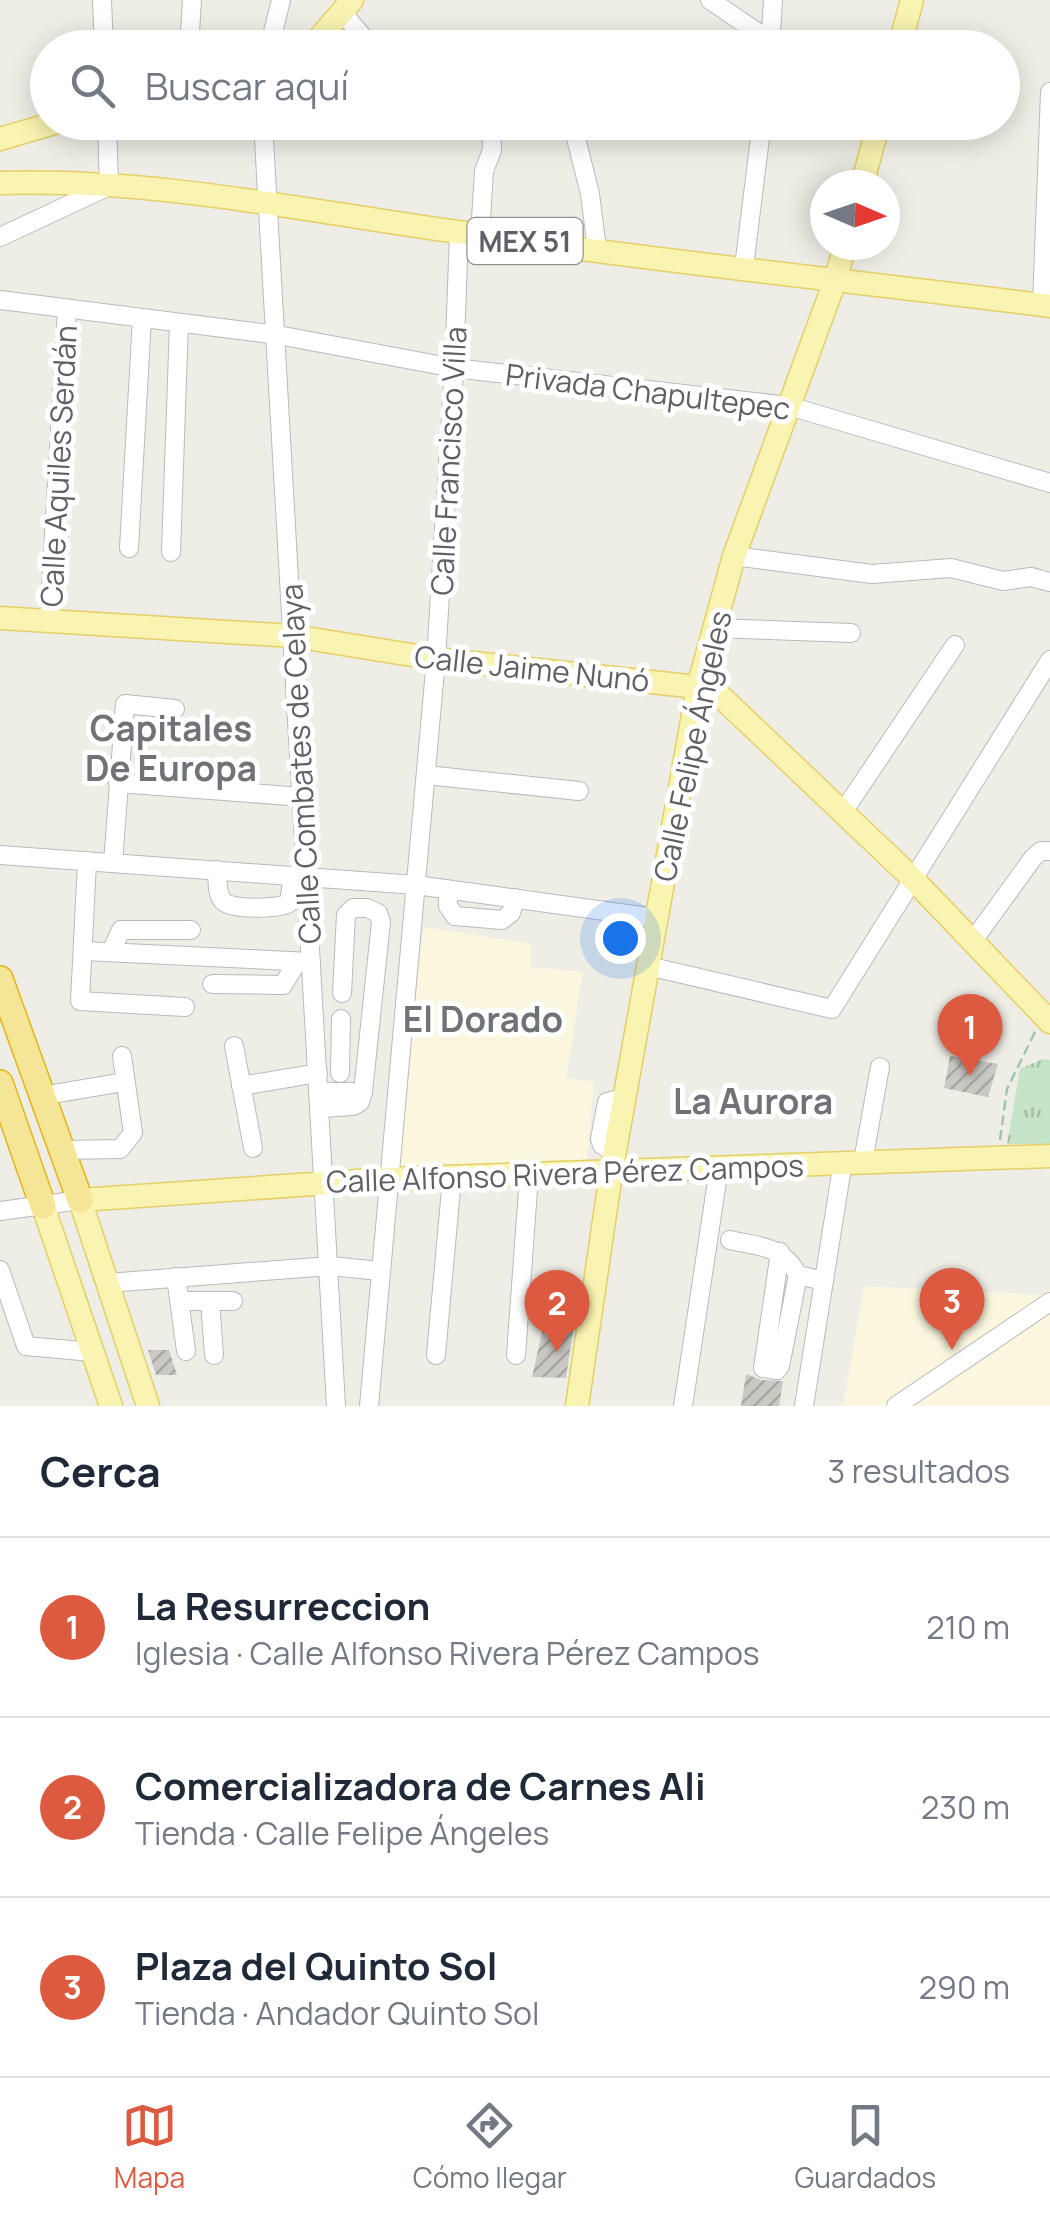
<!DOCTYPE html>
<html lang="es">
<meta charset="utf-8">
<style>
:root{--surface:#fff;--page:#f6f6f7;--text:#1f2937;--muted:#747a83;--line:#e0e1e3;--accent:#dc5a3f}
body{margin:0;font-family:Manrope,sans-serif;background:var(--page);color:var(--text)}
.compass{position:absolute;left:810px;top:170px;width:90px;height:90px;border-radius:50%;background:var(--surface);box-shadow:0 5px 25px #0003;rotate:92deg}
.you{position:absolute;left:620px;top:938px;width:35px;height:35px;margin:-25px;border:8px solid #fff;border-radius:50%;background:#1a73e8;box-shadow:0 0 0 15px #1a73e833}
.badge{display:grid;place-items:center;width:65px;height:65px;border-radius:50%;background:var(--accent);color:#fff;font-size:32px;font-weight:700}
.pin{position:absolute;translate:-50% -82px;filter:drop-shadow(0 2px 5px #0008)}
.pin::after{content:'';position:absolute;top:52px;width:35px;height:30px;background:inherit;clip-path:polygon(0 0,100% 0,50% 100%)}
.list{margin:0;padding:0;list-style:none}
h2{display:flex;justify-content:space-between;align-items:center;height:130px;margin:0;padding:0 40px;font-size:42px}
h2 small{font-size:32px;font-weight:400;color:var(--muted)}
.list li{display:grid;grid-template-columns:65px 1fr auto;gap:30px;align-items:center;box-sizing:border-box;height:180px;padding:0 40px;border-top:2px solid var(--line)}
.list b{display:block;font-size:38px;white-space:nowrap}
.list p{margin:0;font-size:32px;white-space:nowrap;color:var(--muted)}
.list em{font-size:32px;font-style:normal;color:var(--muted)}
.icon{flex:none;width:55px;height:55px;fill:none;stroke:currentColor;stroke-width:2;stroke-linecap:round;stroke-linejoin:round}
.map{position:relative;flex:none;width:1050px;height:1406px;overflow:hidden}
.search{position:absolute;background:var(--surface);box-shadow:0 5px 25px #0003;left:30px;right:30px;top:30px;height:110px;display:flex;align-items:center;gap:25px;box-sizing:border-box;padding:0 35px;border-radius:55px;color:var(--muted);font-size:38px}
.sheet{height:670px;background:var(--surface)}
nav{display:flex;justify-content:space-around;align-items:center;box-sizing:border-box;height:140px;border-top:2px solid var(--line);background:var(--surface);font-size:28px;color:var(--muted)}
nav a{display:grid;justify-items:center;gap:5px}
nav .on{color:var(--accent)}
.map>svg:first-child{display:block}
</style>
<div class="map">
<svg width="1050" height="1406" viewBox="0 0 1050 1406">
<defs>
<pattern id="park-tufts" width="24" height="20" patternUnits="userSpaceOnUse" patternTransform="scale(2.5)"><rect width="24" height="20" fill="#c5e4c8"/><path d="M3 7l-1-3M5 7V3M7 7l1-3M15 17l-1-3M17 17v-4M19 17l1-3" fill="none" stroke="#a3bca6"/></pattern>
<pattern id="building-hatch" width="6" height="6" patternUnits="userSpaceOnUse" patternTransform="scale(2.5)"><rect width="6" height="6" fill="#cac8c3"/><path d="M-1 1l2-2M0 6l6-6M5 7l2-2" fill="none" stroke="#a7a6a2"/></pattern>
</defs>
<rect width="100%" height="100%" fill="#efeee6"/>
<g fill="#fbf7df">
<path d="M423,927L532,944L530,967L583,972L566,1078L594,1082L586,1168L398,1175Z"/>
<path d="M864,1286L1042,1295L1050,1291V1406H843Z"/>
</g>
<path fill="url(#park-tufts)" d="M1043,1059L1050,1060V1144H1007L1020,1069Z"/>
<g fill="url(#building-hatch)">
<path d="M950,1056L998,1064L988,1097L944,1088Z"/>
<path d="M545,1319L574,1325L566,1378L532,1377Z"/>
<path d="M148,1350H169L177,1375H156Z"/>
<path d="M746,1374L761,1380L783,1381L779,1406H741Z"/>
</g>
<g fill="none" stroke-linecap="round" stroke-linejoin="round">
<g stroke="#b8babf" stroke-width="20">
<g id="minor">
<path d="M102,0L104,48"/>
<path d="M710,0L770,41"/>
<path d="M343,13L372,48"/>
<path d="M189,48L192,0"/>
<path d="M269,48L281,0"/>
<path d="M770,48L773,0"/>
<path d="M263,122L336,1406"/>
<path d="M572,122L590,194L597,249"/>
<path d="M480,235L484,171L492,150L491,122"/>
<path d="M0,237L109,186L107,122"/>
<path d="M744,267L762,122"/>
<path d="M0,300L278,335L454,368L789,406L1050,483"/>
<path d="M1042,305L1050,92"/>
<path d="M129,548L142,318"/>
<path d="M171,552L179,323"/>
<path d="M734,556L872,574L951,568L1003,581L1031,577L1050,582"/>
<path d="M49,623L67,309"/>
<path d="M714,628L851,633"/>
<path d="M426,775L579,791"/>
<path d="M118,783L302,797"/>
<path d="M843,812L955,645"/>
<path d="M0,855L416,885L656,918"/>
<path d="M87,862L80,1001L185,1007"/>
<path d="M113,863L125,704L175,709"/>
<path d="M217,870C218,880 216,895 224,902C234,910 280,909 289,903L293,875"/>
<path d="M448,890V906L455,916L502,920L511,913L515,898"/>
<path d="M972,942L1033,858L1041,851H1050"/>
<path d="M83,951L311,962"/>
<path d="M111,952L121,930H191"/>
<path d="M648,966L832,1009L1050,660"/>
<path d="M212,984L283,985L297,962"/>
<path d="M234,1046L253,1148"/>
<path d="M340,1073L341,1019"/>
<path d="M241,1086L318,1073"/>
<path d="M319,1092H363"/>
<path d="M41,1096L124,1082"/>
<path d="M320,1108L353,1106L360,1102L363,1092L381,922L378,913L367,908H353L346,915L342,993"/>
<path d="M61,1150L120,1149L133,1133L122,1056"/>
<path d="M615,1152L602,1145L600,1139L607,1102L624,1098"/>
<path d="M863,1161L880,1067"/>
<path d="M0,1211L80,1200"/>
<path d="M730,1240C760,1247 782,1245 798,1275L824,1281"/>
<path d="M780,1252L763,1368L777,1370L780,1366L798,1275"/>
<path d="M0,1270L26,1346L92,1352"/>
<path d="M176,1277L186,1351"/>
<path d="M107,1283L330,1266L380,1271"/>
<path d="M180,1301H233"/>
<path d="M210,1301L214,1355"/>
<path d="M436,1355L452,1178"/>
<path d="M516,1355L529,1176"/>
<path d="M369,1406L436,659L454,368L459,233"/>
<path d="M683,1406L719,1168"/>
<path d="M804,1406L843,1161"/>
<path d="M896,1406L1050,1302"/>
</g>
</g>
<g stroke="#e6cf68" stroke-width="25">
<g id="major">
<path d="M311,48L352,0"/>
<path d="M899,48L912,0"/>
<path d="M0,139L58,122"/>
<path d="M0,183C154,178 306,211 458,232C654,261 853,281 1050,306"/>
<path d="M862,185L879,122"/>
<path d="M0,618L294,636L436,659L698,687L716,692L912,878L1050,1022"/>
<path d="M43,1206L111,1406"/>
<path d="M148,1406L80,1200L387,1179L1050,1156"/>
<path d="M577,1406L611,1173L698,687L734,556L836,278L845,245"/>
</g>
</g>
<g stroke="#e2b513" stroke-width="28">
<g id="highway">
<path d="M0,979L80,1200"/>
<path d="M0,1083L43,1206"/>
</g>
</g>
<path stroke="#9ec5ad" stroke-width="2.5" stroke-dasharray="10 5" stroke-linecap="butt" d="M1000,1140L1007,1089L1036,1030"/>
<use href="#minor" stroke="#fff" stroke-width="18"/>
<use href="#major" stroke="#f9f4b1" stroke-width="22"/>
<use href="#highway" stroke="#f5e697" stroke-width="25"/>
</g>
<g text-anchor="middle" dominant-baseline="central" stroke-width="10" stroke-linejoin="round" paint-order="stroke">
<rect fill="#fff" stroke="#8e9093" stroke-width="2.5" x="467.5" y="218" width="115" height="46" rx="8"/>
<g font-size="28" font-weight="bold" fill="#5e6065">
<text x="525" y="241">MEX 51</text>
</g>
<g font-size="30" fill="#5e6065" stroke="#fff">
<text transform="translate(648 391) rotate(7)">Privada Chapultepec</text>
<text transform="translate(448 461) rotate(-87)">Calle Francisco Villa</text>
<text transform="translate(58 466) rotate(-87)">Calle Aquiles Serdán</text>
<text transform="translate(532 668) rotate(6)">Calle Jaime Nunó</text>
<text transform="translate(692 746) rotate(-78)">Calle Felipe Ángeles</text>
<text transform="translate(300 764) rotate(-93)">Calle Combates de Celaya</text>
<text transform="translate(565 1173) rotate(-2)">Calle Alfonso Rivera Pérez Campos</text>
</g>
<g font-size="35" font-weight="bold" fill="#6f7277" stroke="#fff">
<text x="171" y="728">Capitales<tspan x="171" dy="40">De Europa</tspan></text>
<text x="483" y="1019">El Dorado</text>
<text x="753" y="1101">La Aurora</text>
</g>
</g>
</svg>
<svg class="compass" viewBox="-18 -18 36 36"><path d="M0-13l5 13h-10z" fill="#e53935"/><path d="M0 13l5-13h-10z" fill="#747a83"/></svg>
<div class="you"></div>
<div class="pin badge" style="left:970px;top:1076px">1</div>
<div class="pin badge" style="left:557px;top:1352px">2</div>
<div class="pin badge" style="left:952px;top:1350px">3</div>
<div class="search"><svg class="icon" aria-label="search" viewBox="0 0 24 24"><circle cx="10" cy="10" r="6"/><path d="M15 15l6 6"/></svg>Buscar aquí</div>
</div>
<section class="sheet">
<h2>Cerca<small>3 resultados</small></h2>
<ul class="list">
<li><span class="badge">1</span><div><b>La Resurreccion</b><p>Iglesia · Calle Alfonso Rivera Pérez Campos</p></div><em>210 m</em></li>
<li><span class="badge">2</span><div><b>Comercializadora de Carnes Ali</b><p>Tienda · Calle Felipe Ángeles</p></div><em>230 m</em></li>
<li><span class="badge">3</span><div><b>Plaza del Quinto Sol</b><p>Tienda · Andador Quinto Sol</p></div><em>290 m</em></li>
</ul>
</section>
<nav>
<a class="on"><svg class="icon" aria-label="map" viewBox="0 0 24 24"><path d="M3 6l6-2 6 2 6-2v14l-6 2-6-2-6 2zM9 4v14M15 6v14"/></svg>Mapa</a>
<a><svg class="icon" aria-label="directions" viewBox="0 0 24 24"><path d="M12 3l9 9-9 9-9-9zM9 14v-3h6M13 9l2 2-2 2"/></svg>Cómo llegar</a>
<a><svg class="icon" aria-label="saved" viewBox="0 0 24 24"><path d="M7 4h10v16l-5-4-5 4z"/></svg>Guardados</a>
</nav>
